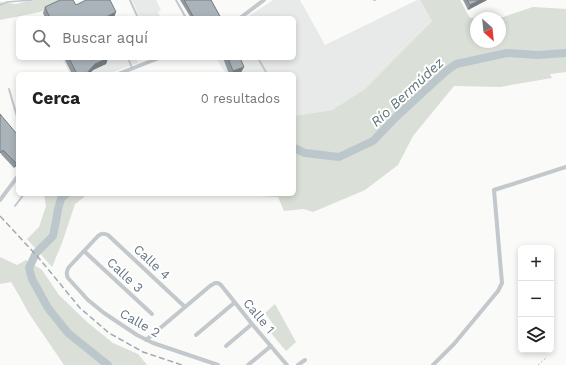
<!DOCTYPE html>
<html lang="es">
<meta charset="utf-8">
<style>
:root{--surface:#fff;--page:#f6f6f6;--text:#222;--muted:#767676;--line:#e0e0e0}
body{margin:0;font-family:"Work Sans",sans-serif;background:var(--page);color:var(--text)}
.controls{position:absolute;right:12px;bottom:12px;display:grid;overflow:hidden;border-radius:6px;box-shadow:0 2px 6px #0003}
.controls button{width:36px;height:36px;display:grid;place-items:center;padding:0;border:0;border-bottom:1px solid var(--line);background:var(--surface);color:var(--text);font:20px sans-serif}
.compass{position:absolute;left:470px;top:12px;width:36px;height:36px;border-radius:50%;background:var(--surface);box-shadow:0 2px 6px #0003;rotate:153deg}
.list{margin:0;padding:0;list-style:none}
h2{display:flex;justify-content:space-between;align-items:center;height:52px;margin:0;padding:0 16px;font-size:17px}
h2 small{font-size:13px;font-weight:400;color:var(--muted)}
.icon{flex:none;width:22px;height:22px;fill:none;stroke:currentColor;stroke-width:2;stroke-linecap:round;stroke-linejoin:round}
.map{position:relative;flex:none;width:566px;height:365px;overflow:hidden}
.search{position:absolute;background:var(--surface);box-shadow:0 2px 6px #0003;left:16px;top:16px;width:280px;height:44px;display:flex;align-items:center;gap:10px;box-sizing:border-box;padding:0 14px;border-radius:6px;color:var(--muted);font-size:15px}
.panel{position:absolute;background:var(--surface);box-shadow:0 2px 6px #0003;left:16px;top:72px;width:280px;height:124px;border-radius:6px}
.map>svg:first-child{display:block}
</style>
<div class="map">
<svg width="566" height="365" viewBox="0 0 566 365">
<rect width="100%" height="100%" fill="#fafaf8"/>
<g fill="#e8e9e9">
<path d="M132,0H156L161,10L158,12L161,18H140Z"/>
<path d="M273,0H300L325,45L417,0H420L432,21L365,89L332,110L294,116V74H226L216,58H294V18H246Z"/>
<path d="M62,58H136L138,63L108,74H70Z"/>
</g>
<g fill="#dadfd7">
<path d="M32,0H68L40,12L0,20V2L16,4Z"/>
<path d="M420,0H460L470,18H476V42H500V18L533,7L566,9V72L550,74L552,78L500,87L454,86L413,136L398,165L365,190L313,212L304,209L284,211L278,197L262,196L261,194H294V116L332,110L365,89L432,21Z"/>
<path d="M44,194H88L75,204L62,243L52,267L27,239L39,227L46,206Z"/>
<path d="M0,257L17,265L26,260L42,270L59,295L87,322L113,343L138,354L147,365H64L28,312L20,297L11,282L0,284Z"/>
<path d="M275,304L296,342L286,351L271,333L276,328L265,313Z"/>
</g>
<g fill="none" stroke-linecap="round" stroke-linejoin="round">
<path stroke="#bbc7cb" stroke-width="1.5" d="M0,5L7,2L32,0"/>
<g stroke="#bbc7cb" stroke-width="8">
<path d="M294,148L305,153L339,157L373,141L397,116L445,72L456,64L507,53L538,55L566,53"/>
<path d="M66,194L61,199L58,209L56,221L53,236L36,253L29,268L32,279L48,308L68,333L108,365"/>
</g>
<path stroke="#bbbfc2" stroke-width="1" stroke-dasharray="2 2" stroke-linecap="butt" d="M538,365L547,357"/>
<g stroke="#c3c8cc" stroke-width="2">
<path d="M130,0L138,18"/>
<path d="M176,0L186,18"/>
<path d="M374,0H375"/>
<path d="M128,58L132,68"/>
<path d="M258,58L267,74"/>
<path d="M9,89L18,120"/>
<path d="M15,206L24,194"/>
</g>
<g stroke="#c3c8cc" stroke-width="4">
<path d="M240,18L264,0"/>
<path d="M118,74L159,58"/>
<path d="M0,200L18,176"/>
<path d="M84,251L152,314"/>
<path d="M185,307L108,235C104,233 101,233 98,236L69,267C66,271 66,274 68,278L88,300L104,313L137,335L153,343L218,365"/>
<path d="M196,335L234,303"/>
<path d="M146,340L210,286L215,283H218L221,285L252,324L287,365"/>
<path d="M226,346L252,324"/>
<path d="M248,365L271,346"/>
<path d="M298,365L305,360"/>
<path d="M433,365L454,344L498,291L502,283L494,190L566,167"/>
</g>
<path stroke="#a2aab0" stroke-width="1.5" stroke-dasharray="6 3" stroke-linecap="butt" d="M0,216L38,257L80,308L109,333L143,352L182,365"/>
</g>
<g fill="#929a9f">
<path d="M180,0H211L221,18H191Z"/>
<path d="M463,0H487L468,10Z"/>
<path d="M76,5L114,18H45L43,13L45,7Z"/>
<path d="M64,58H108L106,64L93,70L89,74H72Z"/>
<path d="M223,58H240L241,73L239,74H229Z"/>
<path d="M0,114L18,164L14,168L1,154Z"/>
</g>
<g fill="#777d82">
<path d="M480,0H487L468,10L470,5Z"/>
<path d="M116,12L114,18H106V17Z"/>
<path d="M108,58L106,64L93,70L89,74H86L95,64Z"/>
<path d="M244,67L241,73L239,74H232L233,71Z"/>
<path d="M18,161V164L14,168L16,163Z"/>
</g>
<g fill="#aab3b9" stroke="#777d82">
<path d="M60,0H73L76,5L86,0H110L116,12L106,17V18H50L45,7Z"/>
<path d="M184,0H211L221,18H194Z"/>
<path d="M467,0H480L470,5Z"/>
<path d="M69,58H108L95,64L86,74H77Z"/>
<path d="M228,58H240L244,67L233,71Z"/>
<path d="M0,114L16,133L17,132L18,133V161L16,163L3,150L0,153Z"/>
</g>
<g text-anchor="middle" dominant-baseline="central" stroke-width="4" stroke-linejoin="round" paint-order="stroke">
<g font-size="13" fill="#657683" stroke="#fff">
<text transform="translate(152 262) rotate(43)">Calle 4</text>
<text transform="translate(125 275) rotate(43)">Calle 3</text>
<text transform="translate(259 316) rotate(50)">Calle 1</text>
<text transform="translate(140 323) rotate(30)">Calle 2</text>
</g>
<g font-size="14" font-style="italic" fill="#60757c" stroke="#fff">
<text transform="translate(407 92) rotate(-43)">Río Bermúdez</text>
</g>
</g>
</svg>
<div class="controls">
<button>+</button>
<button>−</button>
<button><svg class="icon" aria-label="layers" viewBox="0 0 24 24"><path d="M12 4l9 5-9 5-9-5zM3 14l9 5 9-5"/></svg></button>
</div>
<svg class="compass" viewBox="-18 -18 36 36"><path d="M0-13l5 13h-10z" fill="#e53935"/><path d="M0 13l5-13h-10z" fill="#767676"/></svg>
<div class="search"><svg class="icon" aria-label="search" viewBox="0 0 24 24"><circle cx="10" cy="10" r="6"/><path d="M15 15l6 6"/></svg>Buscar aquí</div>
<section class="panel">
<h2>Cerca<small>0 resultados</small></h2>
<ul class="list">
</ul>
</section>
</div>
